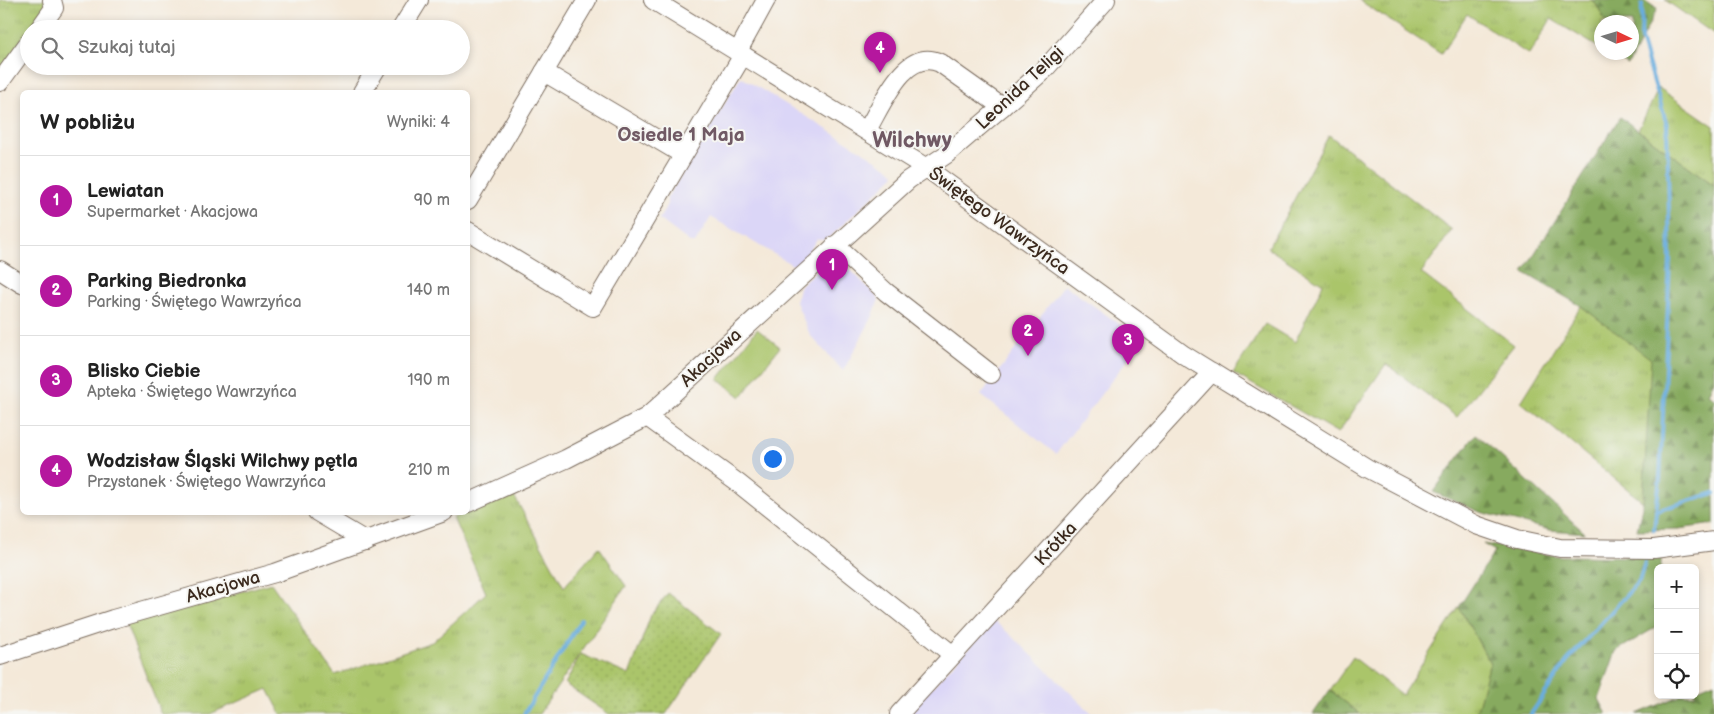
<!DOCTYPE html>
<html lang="pl">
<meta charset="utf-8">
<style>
:root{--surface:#fff;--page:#f2f2f2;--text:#222;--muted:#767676;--line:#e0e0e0;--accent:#b5179e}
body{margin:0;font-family:"Balsamiq Sans",sans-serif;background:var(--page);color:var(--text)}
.controls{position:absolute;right:15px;bottom:15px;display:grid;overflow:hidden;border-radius:8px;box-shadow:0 2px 8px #0003}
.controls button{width:45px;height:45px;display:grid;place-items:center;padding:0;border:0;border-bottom:1px solid var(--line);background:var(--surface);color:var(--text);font:25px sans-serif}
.compass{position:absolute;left:1594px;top:15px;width:45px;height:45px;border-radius:50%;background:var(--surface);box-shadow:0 2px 8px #0003;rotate:94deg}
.you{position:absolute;left:772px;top:458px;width:18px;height:18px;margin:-12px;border:4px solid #fff;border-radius:50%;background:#1a73e8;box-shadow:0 0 0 8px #1a73e833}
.badge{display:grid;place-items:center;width:32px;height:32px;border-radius:50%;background:var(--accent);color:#fff;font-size:16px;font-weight:700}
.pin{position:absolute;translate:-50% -41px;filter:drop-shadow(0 1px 2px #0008)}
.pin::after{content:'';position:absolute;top:26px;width:18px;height:15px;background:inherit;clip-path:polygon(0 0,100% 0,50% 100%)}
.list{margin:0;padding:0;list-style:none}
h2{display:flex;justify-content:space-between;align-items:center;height:65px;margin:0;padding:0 20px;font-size:21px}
h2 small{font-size:16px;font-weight:400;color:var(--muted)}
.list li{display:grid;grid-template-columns:32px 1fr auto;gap:15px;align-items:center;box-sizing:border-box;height:90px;padding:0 20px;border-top:1px solid var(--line)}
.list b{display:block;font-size:19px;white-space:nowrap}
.list p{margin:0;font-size:16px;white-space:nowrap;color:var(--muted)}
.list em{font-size:16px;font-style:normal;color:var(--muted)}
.icon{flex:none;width:28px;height:28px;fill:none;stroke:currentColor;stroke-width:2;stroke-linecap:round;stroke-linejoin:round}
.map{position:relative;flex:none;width:1714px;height:714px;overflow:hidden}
.search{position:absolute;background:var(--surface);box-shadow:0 2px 8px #0003;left:20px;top:20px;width:450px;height:55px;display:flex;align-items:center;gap:12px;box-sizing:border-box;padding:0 18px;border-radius:28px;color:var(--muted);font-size:19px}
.panel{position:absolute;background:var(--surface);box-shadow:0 2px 8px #0003;left:20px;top:90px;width:450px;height:425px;border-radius:8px}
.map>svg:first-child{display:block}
</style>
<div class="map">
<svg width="1714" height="714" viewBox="0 0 1714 714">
<defs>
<pattern id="grass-tufts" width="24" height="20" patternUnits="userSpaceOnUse" patternTransform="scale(1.25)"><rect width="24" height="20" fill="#aac56b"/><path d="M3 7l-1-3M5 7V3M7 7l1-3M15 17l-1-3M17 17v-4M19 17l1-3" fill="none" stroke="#93a95c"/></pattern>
<pattern id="forest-firs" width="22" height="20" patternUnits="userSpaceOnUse" patternTransform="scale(1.25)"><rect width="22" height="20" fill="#87aa5f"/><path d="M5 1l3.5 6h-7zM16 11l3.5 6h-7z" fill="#708b4e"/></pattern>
<pattern id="park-dots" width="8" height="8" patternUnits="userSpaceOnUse" patternTransform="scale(1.25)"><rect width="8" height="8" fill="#aac56b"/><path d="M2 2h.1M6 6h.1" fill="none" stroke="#93a95c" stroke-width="1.8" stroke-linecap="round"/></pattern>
</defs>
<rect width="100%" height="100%" fill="#f6f6f2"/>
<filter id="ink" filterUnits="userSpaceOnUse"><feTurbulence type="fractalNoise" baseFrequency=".02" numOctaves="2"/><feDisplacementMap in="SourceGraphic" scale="10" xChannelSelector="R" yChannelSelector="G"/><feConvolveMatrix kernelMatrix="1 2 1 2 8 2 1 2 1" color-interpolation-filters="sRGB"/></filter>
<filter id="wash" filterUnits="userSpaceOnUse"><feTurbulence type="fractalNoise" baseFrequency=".0096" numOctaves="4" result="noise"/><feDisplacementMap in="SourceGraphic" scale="20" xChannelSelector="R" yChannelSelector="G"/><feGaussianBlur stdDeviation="1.12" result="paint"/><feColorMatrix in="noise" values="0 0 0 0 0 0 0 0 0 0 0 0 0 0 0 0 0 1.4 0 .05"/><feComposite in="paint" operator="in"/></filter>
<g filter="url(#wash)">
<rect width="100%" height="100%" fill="#f4e9d9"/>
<g fill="#dbd6f7">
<path d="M741,77L851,144L893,171L895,175L831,236L823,240L817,239L802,262L796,267L711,217L695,243H691L659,219L667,206V198Z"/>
<path d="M835,254L879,299L872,318L843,371L810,335L796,302L799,287Z"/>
<path d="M1064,285L1142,340L1056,454L981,395Z"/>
<path d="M994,621L1012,636L1092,714H907Z"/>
</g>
<g fill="url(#grass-tufts)" stroke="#727844">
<path d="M0,0H47L48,3L0,72Z"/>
<path d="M1359,0H1591L1596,4L1606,22H1602L1601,41L1598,47L1551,19L1529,55L1467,14L1441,54Z"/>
<path d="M1665,0H1714V34Z"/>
<path d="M1659,88L1714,126V185L1638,130Z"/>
<path d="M1329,135L1452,230L1421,273L1514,345L1457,417L1386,364L1338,433L1233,373L1265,324L1295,342L1323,284L1268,248Z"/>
<path d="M1581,306L1652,359L1643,502L1521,402Z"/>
<path d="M513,494L564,587L599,547L626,586L539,714H281L268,689L210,714H161L126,624L271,583L335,675L432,642L486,593L453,518Z"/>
<path d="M1459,607L1490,663L1476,714H1360L1330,690L1353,657L1402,695Z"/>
</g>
<g fill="url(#forest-firs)" stroke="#616a3e">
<path d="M1591,0H1644L1657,9L1628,65L1607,53L1632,52V22H1606L1596,4Z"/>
<path d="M1620,117L1714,185V381L1708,394L1714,398V524L1679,529L1637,530L1643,502L1651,359L1581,306L1523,272Z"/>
<path d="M1476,434L1585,533L1550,530L1480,512L1433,492Z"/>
<path d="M1483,544L1559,556L1661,557V568H1658V626L1616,651L1599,699L1607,714H1476L1490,663L1459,607L1495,551Z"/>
<path d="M1714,682V714H1637L1682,695H1695V690Z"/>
<path d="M1330,690L1360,714H1313Z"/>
</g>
<path fill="url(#park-dots)" stroke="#727844" d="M668,593L721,634L666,714H609L565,684L581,654L629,675L651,615Z"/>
<path fill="#aac56b" stroke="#727844" d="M757,329L780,347L741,397L718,379Z"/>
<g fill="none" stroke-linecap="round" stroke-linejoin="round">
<g stroke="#69adde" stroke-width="4">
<path d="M1642,4L1641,39L1667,125L1670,260L1660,478L1654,530"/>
<path d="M1656,511L1714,493"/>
<path d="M524,714L581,620"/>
<path d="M1531,714L1567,661L1639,581L1645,562"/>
</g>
</g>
</g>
<g filter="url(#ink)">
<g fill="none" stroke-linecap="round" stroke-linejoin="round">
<g stroke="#7c6d5f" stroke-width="20">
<g id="minor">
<path d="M653,0L925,167L1184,355L1367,468L1476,525L1517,539L1560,548L1654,549L1714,541"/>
<path d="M39,29L54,8L52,0"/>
<path d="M401,29L419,0"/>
<path d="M738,51L766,0"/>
<path d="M544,72L682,154"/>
<path d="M0,82L29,42"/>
<path d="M362,92L378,66"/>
<path d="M867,130C882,105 905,46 940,63L1002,107"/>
<path d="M468,200L587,0"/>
<path d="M468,231L593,307L743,55"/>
<path d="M835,245L886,292L991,374"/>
<path d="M0,270L22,284"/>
<path d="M647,417L738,483L953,655"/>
<path d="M468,503L566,459L647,417L908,180L947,154L1002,107L1045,69L1106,0"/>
<path d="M317,512L366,541"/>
<path d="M0,656L113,619L275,573L444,512"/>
<path d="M899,714L1212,372"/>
</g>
</g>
<use href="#minor" stroke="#fff" stroke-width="18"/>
</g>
</g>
<g text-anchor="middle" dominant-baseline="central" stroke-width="4" stroke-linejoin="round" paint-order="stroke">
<g font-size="18" fill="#3b2a1e" stroke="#f6f6f2">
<text transform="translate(1020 88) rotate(-43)">Leonida Teligi</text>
<text transform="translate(999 221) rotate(36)">Świętego Wawrzyńca</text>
<text transform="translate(711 358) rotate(-43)">Akacjowa</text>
<text transform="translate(1056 544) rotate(-47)">Krótka</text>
<text transform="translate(223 587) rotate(-16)">Akacjowa</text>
</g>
<g font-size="19" font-weight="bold" fill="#705964" stroke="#f6f6f2">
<text x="681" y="135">Osiedle 1 Maja</text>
</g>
<g font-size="22" font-weight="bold" fill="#705964" stroke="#f6f6f2">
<text x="912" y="140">Wilchwy</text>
</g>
</g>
</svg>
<div class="controls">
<button>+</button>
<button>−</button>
<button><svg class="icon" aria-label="locate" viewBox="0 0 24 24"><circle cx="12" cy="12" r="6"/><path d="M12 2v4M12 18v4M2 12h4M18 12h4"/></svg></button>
</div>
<svg class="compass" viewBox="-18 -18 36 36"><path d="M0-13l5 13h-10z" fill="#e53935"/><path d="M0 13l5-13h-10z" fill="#767676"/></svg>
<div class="you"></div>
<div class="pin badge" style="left:832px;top:290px">1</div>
<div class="pin badge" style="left:1028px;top:356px">2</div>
<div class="pin badge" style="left:1128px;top:365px">3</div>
<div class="pin badge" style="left:880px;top:73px">4</div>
<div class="search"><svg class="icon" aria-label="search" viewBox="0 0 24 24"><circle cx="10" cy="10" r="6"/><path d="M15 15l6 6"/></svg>Szukaj tutaj</div>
<section class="panel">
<h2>W pobliżu<small>Wyniki: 4</small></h2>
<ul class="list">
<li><span class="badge">1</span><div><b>Lewiatan</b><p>Supermarket · Akacjowa</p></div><em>90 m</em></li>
<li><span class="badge">2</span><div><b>Parking Biedronka</b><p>Parking · Świętego Wawrzyńca</p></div><em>140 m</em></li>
<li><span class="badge">3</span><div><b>Blisko Ciebie</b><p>Apteka · Świętego Wawrzyńca</p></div><em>190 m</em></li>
<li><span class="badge">4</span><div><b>Wodzisław Śląski Wilchwy pętla</b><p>Przystanek · Świętego Wawrzyńca</p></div><em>210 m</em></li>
</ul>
</section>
</div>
